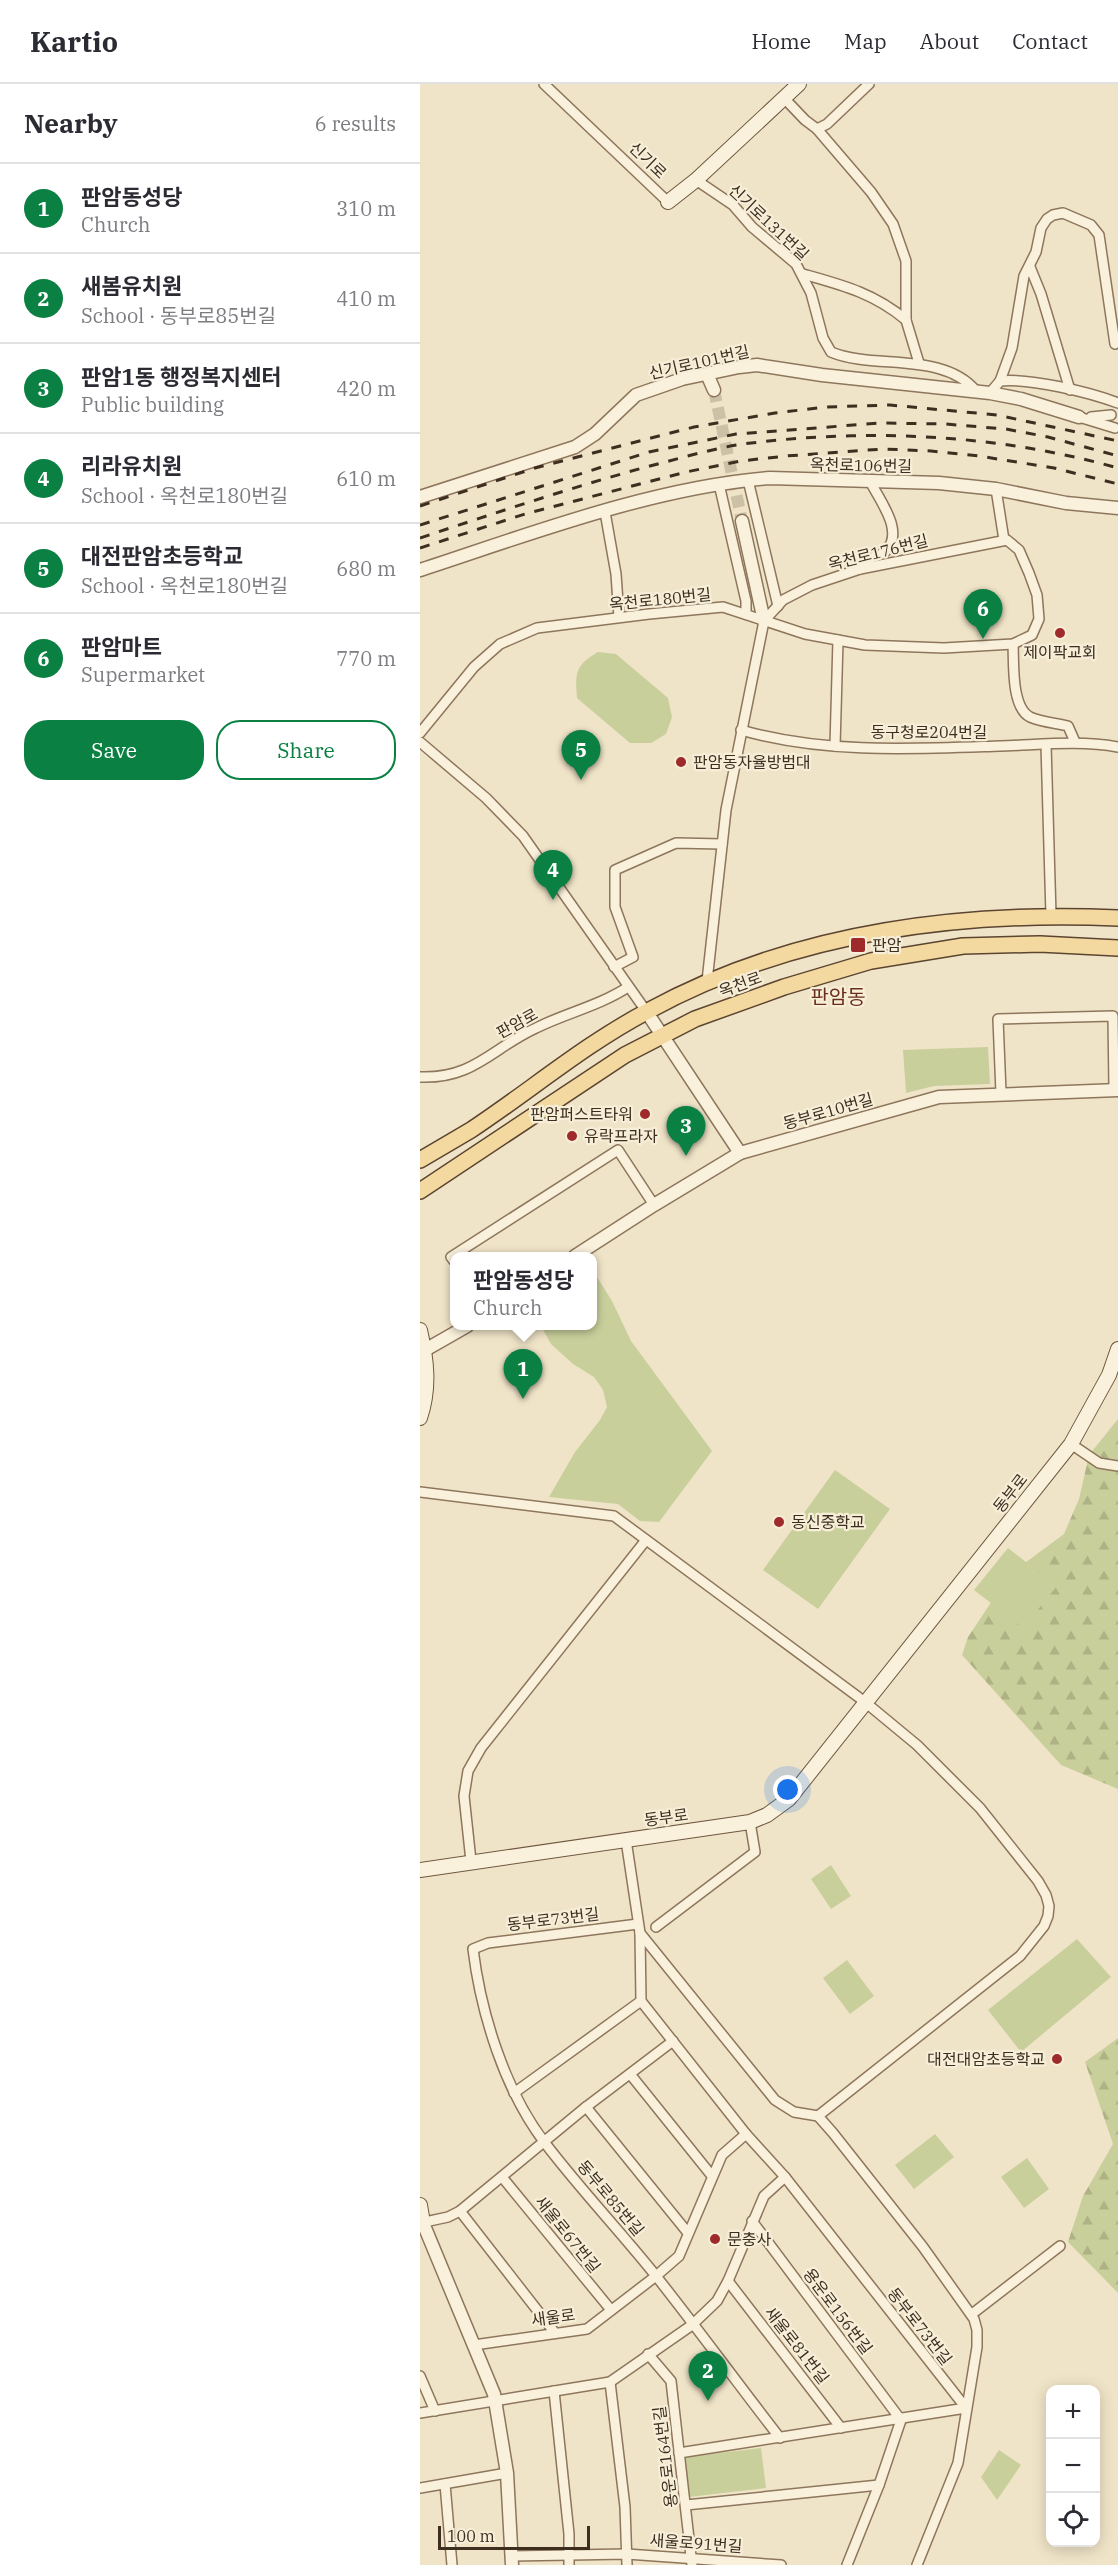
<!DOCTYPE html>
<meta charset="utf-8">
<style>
:root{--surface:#fff;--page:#f2f2f3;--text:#2b2b33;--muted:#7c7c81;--line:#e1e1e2;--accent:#0b8043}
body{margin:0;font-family:"IBM Plex Serif","Noto Sans KR",serif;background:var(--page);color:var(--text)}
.controls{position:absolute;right:18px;bottom:18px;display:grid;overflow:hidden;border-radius:12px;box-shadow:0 3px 15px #0003}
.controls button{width:54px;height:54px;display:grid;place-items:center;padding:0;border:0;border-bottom:2px solid var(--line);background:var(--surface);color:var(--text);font:30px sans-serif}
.scale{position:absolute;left:18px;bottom:15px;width:152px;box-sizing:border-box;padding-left:6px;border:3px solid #3d2e20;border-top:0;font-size:16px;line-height:21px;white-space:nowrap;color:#3d2e20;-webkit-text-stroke:4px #f7eed8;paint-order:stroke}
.you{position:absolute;left:368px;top:1706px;width:21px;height:21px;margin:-15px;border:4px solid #fff;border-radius:50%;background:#1a73e8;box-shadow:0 0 0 9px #1a73e833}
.badge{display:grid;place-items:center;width:39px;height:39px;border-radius:50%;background:var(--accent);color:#fff;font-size:20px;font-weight:700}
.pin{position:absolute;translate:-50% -50px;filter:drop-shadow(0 2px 3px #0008)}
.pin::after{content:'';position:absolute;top:32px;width:21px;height:18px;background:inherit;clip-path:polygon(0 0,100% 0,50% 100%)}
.popup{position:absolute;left:30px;top:1168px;width:147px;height:78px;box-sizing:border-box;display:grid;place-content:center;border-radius:12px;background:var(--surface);filter:drop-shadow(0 2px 4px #0005);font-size:20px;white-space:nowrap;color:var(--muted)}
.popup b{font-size:22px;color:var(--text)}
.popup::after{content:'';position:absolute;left:50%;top:100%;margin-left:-12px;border:12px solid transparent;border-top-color:var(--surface)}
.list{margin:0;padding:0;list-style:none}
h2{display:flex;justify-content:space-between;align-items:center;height:78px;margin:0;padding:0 24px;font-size:26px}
h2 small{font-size:20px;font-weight:400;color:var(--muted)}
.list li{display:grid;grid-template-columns:39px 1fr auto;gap:18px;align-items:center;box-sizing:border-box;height:90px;padding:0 24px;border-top:2px solid var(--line)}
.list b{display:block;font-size:22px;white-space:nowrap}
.list p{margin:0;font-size:20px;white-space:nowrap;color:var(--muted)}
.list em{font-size:20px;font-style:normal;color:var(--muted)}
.actions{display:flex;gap:12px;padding:18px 24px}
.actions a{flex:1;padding:14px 0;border:2px solid var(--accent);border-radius:24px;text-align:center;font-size:21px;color:var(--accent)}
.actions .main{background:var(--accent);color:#fff}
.icon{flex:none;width:33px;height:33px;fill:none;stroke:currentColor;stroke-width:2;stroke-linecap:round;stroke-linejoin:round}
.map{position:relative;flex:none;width:698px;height:2481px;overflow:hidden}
header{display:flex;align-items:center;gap:36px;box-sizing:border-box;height:84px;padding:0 30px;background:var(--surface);border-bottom:2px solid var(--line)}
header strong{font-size:28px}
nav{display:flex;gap:33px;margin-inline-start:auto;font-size:21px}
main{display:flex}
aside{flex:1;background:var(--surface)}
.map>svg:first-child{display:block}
</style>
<header>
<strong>Kartio</strong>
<nav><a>Home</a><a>Map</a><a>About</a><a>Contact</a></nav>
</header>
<main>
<aside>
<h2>Nearby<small>6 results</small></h2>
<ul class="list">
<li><span class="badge">1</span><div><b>판암동성당</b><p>Church</p></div><em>310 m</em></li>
<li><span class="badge">2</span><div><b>새봄유치원</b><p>School · 동부로85번길</p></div><em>410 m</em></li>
<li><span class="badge">3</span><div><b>판암1동 행정복지센터</b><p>Public building</p></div><em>420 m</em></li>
<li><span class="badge">4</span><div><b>리라유치원</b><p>School · 옥천로180번길</p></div><em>610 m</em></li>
<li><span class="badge">5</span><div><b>대전판암초등학교</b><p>School · 옥천로180번길</p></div><em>680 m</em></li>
<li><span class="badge">6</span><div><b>판암마트</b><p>Supermarket</p></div><em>770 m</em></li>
</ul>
<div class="actions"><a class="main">Save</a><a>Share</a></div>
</aside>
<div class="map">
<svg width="698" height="2481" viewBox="0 0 698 2481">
<defs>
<pattern id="forest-firs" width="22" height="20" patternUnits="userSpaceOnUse" patternTransform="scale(1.5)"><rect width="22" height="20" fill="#c9cf9b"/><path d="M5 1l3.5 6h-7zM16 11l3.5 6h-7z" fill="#aeb285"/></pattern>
</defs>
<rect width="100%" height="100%" fill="#f0e4c8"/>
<g fill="url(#forest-firs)">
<path d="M698,1335V1705L641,1681L542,1571L548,1553L590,1490L644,1450L659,1415L669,1371Z"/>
<path d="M698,1954V2209L648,2158L663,2112L693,2060L665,1978Z"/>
</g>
<g fill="#c9cf9b">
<path d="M178,568L196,570L248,614L252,633L246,650L231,659H210L157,614C155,589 155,581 178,568Z"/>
<path d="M568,963L570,1000L514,1002L486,1009L483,966Z"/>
<path d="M172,1185L192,1217L211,1257L292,1367L239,1438L220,1437L198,1420L129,1413L155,1368L180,1336L187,1323L183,1306L174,1293L153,1280L131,1260L121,1242H172Z"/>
<path d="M415,1386L470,1425L398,1525L343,1486Z"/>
<path d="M588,1464L637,1502L603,1544L554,1506Z"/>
<path d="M411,1781L431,1812L411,1825L391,1795Z"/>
<path d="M657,1855L691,1893L601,1968L568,1926Z"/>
<path d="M427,1876L454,1912L430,1930L403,1894Z"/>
<path d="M515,2050L534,2073L494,2105L475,2081Z"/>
<path d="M607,2074L629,2105L604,2124L581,2093Z"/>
<path d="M341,2364L346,2404L269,2413L264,2373Z"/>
<path d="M579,2366L601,2381L577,2416L561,2393Z"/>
</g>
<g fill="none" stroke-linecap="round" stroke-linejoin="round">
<path stroke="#ccc0a6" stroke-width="12" stroke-dasharray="12 6" stroke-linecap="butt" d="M294,306L322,437"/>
<g stroke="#8d765c" stroke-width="12">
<g id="minor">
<path d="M124,0L248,118"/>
<path d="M364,14L385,36L397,45L407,40L449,0"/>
<path d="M397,45L451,108L473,140L486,177V236L499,279"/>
<path d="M276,96L313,121L332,143L376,180L391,209L403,254L411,268C454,286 523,267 556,307"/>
<path d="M610,183L621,210L650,306"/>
<path d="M383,190C422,201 454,209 486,236"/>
<path d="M580,297L592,264L604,192L616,168L621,144L627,135L633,131L643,129L671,141L679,151L695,260"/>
<path d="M570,309L580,297C610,294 669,308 698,319"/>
<path d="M659,333L695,344"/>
<path d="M671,333L691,331"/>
<path d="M328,396L358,522"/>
<path d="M299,400L326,517V530"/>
<path d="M576,405L584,456"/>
<path d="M185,428L196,490L199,533"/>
<path d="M440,485L444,476C451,474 461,472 466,467C485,447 459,416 450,397"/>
<path d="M593,560C594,579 591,623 610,633C621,638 636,639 648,642L655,658"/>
<path d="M321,646C404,670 494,665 580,662C619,661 659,656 698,663"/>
<path d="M0,649L54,583L80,560L117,544L229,530L303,523L385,550L445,561L524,564L593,560L612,551L619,535L617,511L609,489L599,466L587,456L440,485L392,501L363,516L344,537L306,726L287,897"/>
<path d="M0,658L66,714L103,752L226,927"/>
<path d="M626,661L631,831"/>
<path d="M415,662L418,556"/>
<path d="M194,883L213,873L195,823V786L256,759L302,760"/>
<path d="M0,993C54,995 72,964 116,944C146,929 179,922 208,903"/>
<path d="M581,1009L578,935L693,932L694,1005"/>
<path d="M34,1177L31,1173L198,1066L234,1121"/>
<path d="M651,1360L679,1379L698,1382"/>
<path d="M0,1408L194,1432L445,1618L497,1661L560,1724L618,1797L626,1811L629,1822L628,1832L624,1842L600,1872L398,2032"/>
<path d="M206,1756L220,1849L221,1917L326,2050L365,2093L546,2324"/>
<path d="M51,1777L44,1712L48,1687L61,1664L226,1456"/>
<path d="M218,1840L68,1859L53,1865C61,1930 85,2007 125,2059C160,2105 200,2147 236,2192C278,2245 318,2300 360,2354"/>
<path d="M236,1843L335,1768L330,1738"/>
<path d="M220,1849L355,2016L374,2028L398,2032L413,2049L503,2163L554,2235L557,2246V2263L538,2379L497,2481"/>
<path d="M210,1990L292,2092"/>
<path d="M94,2009L221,1917"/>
<path d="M166,2023L268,2149"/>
<path d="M82,2093L191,2226"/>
<path d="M40,2127L135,2249"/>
<path d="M332,2137L481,2336L459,2401L427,2481"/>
<path d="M0,2139L28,2133L40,2127L166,2023L253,1957"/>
<path d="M308,2197L421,2344"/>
<path d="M552,2230L640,2162"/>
<path d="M54,2261L167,2245L236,2192L259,2172L302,2071L326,2050"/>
<path d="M228,2270L251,2297L272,2481"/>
<path d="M0,2292L15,2327"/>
<path d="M190,2298L205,2423L207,2481"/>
<path d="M134,2307L149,2450V2481"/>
<path d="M0,2329L190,2298L272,2241L297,2217L308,2197L344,2112L365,2093"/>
<path d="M259,2369L546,2324"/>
<path d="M25,2400L32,2481"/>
<path d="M0,2404L87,2389"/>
<path d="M266,2421L459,2401"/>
<path d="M92,2472L207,2470L361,2481"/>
</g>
</g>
<g stroke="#8d765c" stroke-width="15">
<g id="tertiary">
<path d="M287,290L294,306"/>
<path d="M0,413L155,363L175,350L216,311L262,295L319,283L337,281L402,291L570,309L601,315L659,333"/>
<path d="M322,437L344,537"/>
<path d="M0,486C110,450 234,403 350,394L519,399L576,405L646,419L698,424"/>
<path d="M226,927L320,1069"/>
<path d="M155,1172L234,1121L320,1069L519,1013L698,1006"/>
<path d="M5,1266L47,1242"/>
<path d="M3,2139L74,2310L87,2389L92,2481"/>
</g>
</g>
<g stroke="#6f573f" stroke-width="16">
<g id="secondary">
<path d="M248,118L276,96L379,0"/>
<path d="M0,1246C7,1277 10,1304 0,1334"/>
<path d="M0,1786L330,1738L347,1731L369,1715L651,1360L689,1291L698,1265"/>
<path d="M0,2121L3,2139"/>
</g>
</g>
<g stroke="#5b4430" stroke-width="18">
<g id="primary">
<path d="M0,1076C17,1066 34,1056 51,1046C110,1007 165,960 228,927C371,849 537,827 698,834"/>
<path d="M0,1107L205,971L275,935L364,903L451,877L543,862L620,860L698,864"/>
</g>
</g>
<use href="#minor" stroke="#faf1dc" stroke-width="9"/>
<use href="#tertiary" stroke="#faf1dc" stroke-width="12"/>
<use href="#secondary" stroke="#faf1dc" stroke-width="14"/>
<use href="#primary" stroke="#f3d9a0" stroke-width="15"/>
<g stroke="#3d2e20" stroke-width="3" stroke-dasharray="10 10" stroke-linecap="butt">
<path d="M0,422L115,384L274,343L355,329L406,323L470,321L577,331L698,357"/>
<path d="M0,441L229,368L316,350L461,339L525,340L586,345L628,353L698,372"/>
<path d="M0,454C75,429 150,404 226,383C258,375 290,365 323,360C448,344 577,350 698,384"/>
<path d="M0,464L105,430L266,388L321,377L366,372L463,365L511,367L559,372L634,384L698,400"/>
</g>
</g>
<g fill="#9e2a2b" stroke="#f7eed8" stroke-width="2">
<circle cx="640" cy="549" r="6"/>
<circle cx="261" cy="678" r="6"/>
<rect x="430" y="853" width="16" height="16" rx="3"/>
<circle cx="225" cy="1030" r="6"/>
<circle cx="152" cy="1052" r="6"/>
<circle cx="359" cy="1438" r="6"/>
<circle cx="637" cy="1975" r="6"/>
<circle cx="295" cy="2155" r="6"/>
</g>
<g text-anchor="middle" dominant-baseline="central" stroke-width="4.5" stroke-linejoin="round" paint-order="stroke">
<g font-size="16" fill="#3d2e20" stroke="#f7eed8">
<text transform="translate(228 76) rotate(44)">신기로</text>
<text transform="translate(349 138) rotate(43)">신기로131번길</text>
<text transform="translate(279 278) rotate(-13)">신기로101번길</text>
<text transform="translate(441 381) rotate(1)">옥천로106번길</text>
<text transform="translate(458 468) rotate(-14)">옥천로176번길</text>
<text transform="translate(240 515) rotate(-6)">옥천로180번길</text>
<text x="509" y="648">동구청로204번길</text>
<text transform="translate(320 900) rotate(-20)">옥천로</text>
<text transform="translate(97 939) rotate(-29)">판암로</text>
<text transform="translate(408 1027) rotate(-16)">동부로10번길</text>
<text transform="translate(590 1409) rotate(-52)">동부로</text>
<text transform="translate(246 1733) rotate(-8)">동부로</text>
<text transform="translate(133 1835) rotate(-7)">동부로73번길</text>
<text transform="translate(191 2114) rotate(50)">동부로85번길</text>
<text transform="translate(148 2150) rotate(51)">새울로67번길</text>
<text transform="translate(418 2227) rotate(53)">용운로156번길</text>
<text transform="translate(133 2233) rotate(-8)">새울로</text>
<text transform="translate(500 2242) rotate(52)">동부로73번길</text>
<text transform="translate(377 2261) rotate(52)">새울로81번길</text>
<text transform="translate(245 2373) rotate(-97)">용운로164번길</text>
<text transform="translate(276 2459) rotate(4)">새울로91번길</text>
</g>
<g font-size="16" fill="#3d2e20" stroke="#f7eed8" text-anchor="start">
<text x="640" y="568" text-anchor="middle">제이팍교회</text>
<text x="273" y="678">판암동자율방범대</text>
<text x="452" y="861">판암</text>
<text x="213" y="1030" text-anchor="end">판암퍼스트타워</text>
<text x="164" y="1052">유락프라자</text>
<text x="371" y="1438">동신중학교</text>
<text x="625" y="1975" text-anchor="end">대전대암초등학교</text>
<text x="307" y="2155">문충사</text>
</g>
<g font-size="20" fill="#6b2e1e" stroke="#f7eed8">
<text x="418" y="912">판암동</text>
</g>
</g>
</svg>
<div class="controls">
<button>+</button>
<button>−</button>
<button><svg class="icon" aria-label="locate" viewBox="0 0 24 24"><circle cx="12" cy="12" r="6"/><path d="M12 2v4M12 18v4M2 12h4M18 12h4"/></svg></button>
</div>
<div class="scale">100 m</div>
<div class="you"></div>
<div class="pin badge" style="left:103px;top:1315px">1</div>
<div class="popup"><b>판암동성당</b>Church</div>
<div class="pin badge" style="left:288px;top:2317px">2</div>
<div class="pin badge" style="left:266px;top:1072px">3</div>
<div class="pin badge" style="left:133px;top:816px">4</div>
<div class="pin badge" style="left:161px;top:696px">5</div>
<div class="pin badge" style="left:563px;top:555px">6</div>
</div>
</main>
